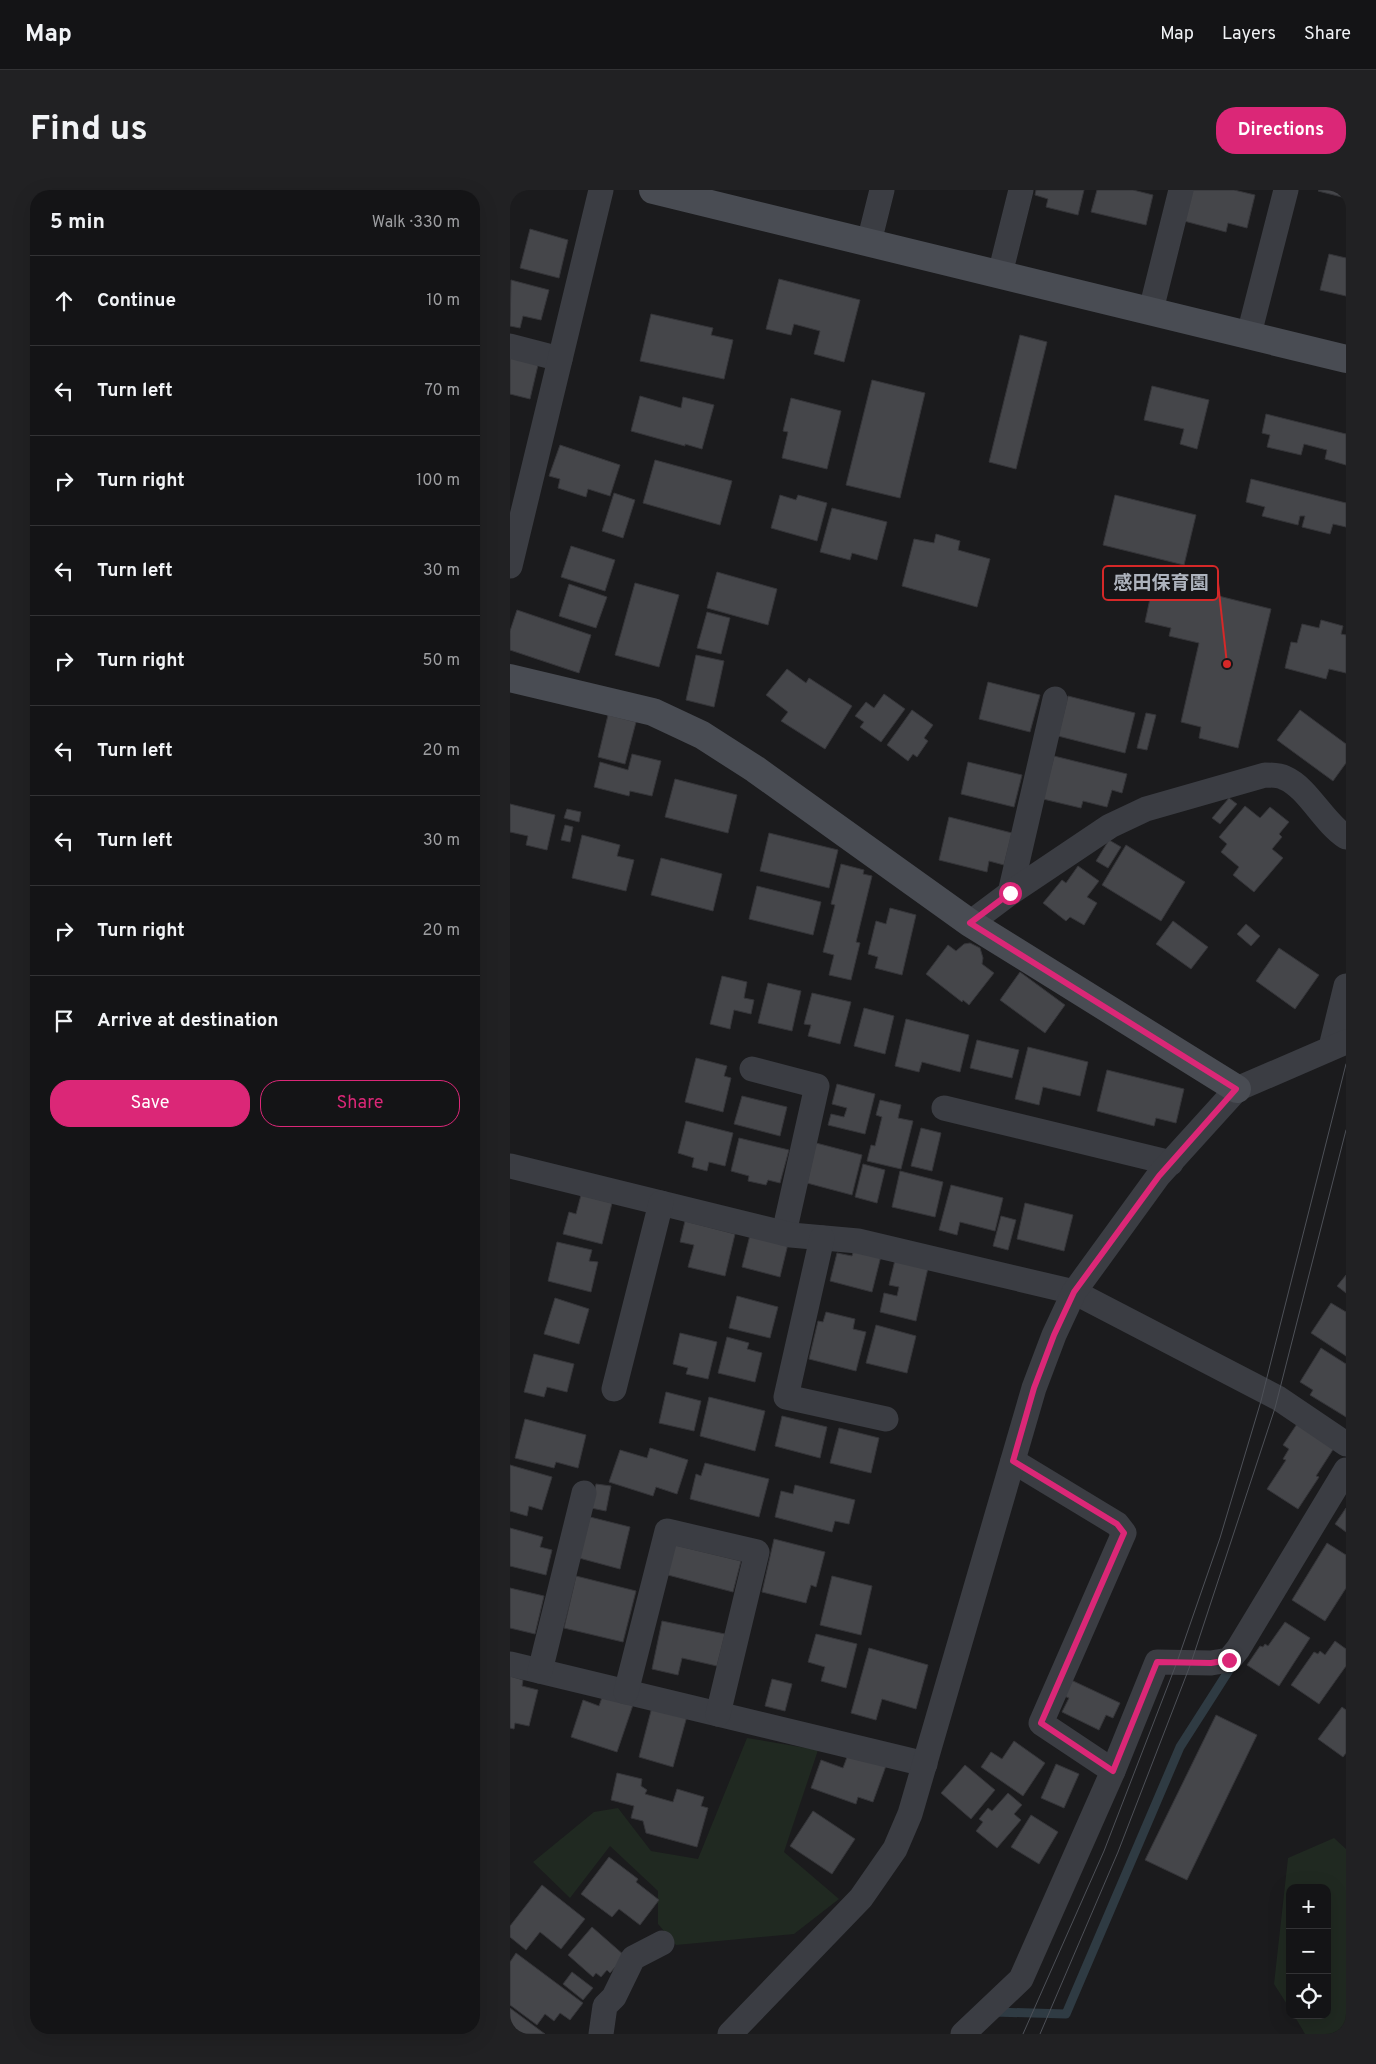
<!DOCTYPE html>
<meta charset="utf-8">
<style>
:root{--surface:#141416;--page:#212123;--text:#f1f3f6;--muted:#9d9ea1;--line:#333335;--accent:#db2777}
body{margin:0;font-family:Overpass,"Noto Sans JP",sans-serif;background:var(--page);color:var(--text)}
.controls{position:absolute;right:15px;bottom:15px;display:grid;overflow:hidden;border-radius:10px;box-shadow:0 5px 20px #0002}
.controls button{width:45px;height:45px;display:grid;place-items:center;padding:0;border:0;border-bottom:1px solid var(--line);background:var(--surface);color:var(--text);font:25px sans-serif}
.stop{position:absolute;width:15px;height:15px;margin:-11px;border:4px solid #db2777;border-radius:50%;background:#fff}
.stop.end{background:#db2777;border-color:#fff;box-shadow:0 1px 5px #0008}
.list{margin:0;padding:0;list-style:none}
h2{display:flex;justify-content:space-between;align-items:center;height:65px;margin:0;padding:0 20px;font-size:21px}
h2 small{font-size:16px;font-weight:400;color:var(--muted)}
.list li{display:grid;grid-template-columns:32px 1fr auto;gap:15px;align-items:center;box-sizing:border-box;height:90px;padding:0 20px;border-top:1px solid var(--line)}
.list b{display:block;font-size:19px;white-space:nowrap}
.list em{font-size:16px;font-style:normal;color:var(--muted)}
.actions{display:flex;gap:10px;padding:15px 20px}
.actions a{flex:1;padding:11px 0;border:1px solid var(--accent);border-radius:20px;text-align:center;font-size:18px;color:var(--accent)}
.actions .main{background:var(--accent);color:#fff}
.icon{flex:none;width:28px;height:28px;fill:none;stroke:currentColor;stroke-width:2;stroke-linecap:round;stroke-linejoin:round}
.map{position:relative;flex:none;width:836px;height:1844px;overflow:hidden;border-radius:20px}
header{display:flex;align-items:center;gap:30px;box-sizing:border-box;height:70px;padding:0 25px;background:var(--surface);border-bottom:1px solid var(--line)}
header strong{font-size:24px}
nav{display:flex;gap:28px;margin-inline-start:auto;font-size:18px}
.intro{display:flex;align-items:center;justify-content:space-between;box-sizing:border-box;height:120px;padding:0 30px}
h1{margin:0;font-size:35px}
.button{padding:12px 22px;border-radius:20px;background:var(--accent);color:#fff;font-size:18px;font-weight:700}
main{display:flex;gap:30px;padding:0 30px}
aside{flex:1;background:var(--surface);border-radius:20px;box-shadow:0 5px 20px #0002}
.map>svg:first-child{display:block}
</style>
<header>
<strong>Map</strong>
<nav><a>Map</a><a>Layers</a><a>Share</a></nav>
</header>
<div class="intro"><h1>Find us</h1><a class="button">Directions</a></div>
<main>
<aside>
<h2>5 min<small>Walk · 330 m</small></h2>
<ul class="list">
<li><svg class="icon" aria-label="ahead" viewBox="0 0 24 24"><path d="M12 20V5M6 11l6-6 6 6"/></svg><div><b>Continue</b></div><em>10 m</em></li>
<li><svg class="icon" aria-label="left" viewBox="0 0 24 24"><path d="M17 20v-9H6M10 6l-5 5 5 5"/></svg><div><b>Turn left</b></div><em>70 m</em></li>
<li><svg class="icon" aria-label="right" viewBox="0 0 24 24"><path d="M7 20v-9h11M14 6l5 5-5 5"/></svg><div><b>Turn right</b></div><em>100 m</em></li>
<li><svg class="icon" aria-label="left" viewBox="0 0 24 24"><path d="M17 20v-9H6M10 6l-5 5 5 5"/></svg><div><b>Turn left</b></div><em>30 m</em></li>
<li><svg class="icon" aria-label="right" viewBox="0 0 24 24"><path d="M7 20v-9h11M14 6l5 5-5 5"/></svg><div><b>Turn right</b></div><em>50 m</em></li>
<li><svg class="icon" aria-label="left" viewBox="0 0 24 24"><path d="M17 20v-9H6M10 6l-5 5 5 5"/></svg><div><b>Turn left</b></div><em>20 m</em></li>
<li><svg class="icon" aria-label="left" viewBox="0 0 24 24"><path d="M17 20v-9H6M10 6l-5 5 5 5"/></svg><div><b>Turn left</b></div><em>30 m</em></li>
<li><svg class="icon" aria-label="right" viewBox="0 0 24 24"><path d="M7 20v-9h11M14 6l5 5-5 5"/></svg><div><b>Turn right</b></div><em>20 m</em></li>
<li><svg class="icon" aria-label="arrive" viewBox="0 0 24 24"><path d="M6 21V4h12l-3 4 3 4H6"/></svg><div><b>Arrive at destination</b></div></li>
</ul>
<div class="actions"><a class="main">Save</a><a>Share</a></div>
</aside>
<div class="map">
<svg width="836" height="1844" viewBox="0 0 836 1844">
<rect width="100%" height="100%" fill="#1b1b1d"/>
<g fill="#202921">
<path d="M237,1548L308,1560L274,1662L329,1709L284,1744L166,1755L148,1734V1701L100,1656L60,1708L23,1672L84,1622L108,1618L141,1661L188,1669Z"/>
<path d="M824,1648L836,1659V1844H795L784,1825H817V1698H780V1819L764,1794L778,1668Z"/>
</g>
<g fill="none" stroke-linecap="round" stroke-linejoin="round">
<path stroke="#2f3b43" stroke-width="9" d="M483,1824L485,1822L556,1824L670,1557L723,1474"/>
</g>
<g fill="#45464a" stroke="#353539">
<path d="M526,0H574L568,25L536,17L538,9L525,5Z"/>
<path d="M587,0H623L643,5L636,35L581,22Z"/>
<path d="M681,0H724L745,5L737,38L718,33L716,42L674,31Z"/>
<path d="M809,0H836V8L808,1Z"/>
<path d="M20,39L58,50L49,88L10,78Z"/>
<path d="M819,64L836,68V106L810,100Z"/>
<path d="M269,89L350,110L334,172L304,164L310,141L284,134L281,145L256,139Z"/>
<path d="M1,90L39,100L31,130L13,126L10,138L0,136Z"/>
<path d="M141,124L203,138L201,145L223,150L214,189L130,171Z"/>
<path d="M510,145L537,152L506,279L479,272Z"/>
<path d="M0,167L28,175L20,209L0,204Z"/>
<path d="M362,190L415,203L390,308L336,295Z"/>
<path d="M642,196L699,210L687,259L670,254L674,239L634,230Z"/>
<path d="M130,206L171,218L173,207L204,215L192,259L175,254V256L121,241Z"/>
<path d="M281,208L331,221L317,279L272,268L278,242L273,241Z"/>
<path d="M756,224L836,244V275L815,269L817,260L794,254L791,265L757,257L760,245L752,243Z"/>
<path d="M50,255L110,275L100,306L78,299L76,307L48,298L50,289L39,286Z"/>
<path d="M145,270L222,291L210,335L133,313Z"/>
<path d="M741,289L836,313V337L823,334L820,344L792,337L795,326H790L788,335L752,326L755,317L736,312Z"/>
<path d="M104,303L125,310L113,348L92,341Z"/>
<path d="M270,305L286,310L288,305L317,313L307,351L261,338Z"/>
<path d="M605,305L686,325L674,375L593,355Z"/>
<path d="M322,318L377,332L367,370L342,363L340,370L310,362Z"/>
<path d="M426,344L450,351L448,360L480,369L467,417L392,396L404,349L424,353Z"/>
<path d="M61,356L105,370L95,401L51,387Z"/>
<path d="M207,382L267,399L258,435L197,418Z"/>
<path d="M644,390L761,419L728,558L689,548L691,537L671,532L689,453L659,446L661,438L635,432Z"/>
<path d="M125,393L169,405L149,477L105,465Z"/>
<path d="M59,394L97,407L86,438L49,426Z"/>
<path d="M7,420L81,445L69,483L0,460V441Z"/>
<path d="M197,422L220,428L211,464L187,458Z"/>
<path d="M811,430L833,436L831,444L836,445V483L819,479L816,489L775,478L781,452L787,453L792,434L809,438Z"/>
<path d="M186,465L214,471L204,517L176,510Z"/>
<path d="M277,479L296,493L299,488L342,516L315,559L271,531L278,522L256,505Z"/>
<path d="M478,492L530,505L520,542L469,529Z"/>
<path d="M374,504L395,519L371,552L350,537L354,532L345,526L356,512L364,518Z"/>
<path d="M558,506L625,523L615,563L548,546Z"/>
<path d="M402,520L423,535L414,548L418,551L407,567L403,564L398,571L377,555Z"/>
<path d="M790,520L836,554V573L823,591L767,550Z"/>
<path d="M636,523L646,525L637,560L627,558Z"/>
<path d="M98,525L126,532L115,574L88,567Z"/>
<path d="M122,564L151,571L142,606L120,601L119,606L84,597L90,572L118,580Z"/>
<path d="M544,566L617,584L612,603L602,600L597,617L573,611L571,618L533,609Z"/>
<path d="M458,572L512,585L504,617L451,604Z"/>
<path d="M165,589L227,605L218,643L155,627Z"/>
<path d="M719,608L727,614L710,634L702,628Z"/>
<path d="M0,614L45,625L37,660L16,655L18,646L0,642Z"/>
<path d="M735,616L750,628L760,617L779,632L769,644L772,647L762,659L773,668L744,702L723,685L729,677L711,662L717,654L709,647Z"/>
<path d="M57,619L71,622L69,632L54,628Z"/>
<path d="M439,627L502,643L494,675L479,671L477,682L429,670Z"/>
<path d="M55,635L63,637L60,652L51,650Z"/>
<path d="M259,643L328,660L319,698L250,681Z"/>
<path d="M72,645L110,655L107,666L124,670L116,701L62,688Z"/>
<path d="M599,650L611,657L598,678L586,671Z"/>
<path d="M616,655L675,692L651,731L592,695Z"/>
<path d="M151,668L212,684L203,721L141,705Z"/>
<path d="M331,674L354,680L353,684L362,686L346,752L350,753L341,790L319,785L324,765L313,762L325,715L321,714Z"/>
<path d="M568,676L589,691L577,707L587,713L574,735L560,727L556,731L533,713L552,690L556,693Z"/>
<path d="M247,696L311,712L303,745L239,729Z"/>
<path d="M380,718L406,725L392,785L365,778L368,767L358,764L366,731L376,734Z"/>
<path d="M663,731L698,757L681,779L646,754Z"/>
<path d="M736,734L750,746L741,756L727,744Z"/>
<path d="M460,753L470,758L473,768L472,774L484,783L459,815L453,810L452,812L416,784L438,755L446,761L454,754Z"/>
<path d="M769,758L809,785L785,819L746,791Z"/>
<path d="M510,782L555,815L535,843L490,810Z"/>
<path d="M212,786L237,792L234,808L244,810L241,824L224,820L220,839L200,834Z"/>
<path d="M258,793L291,801L282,841L248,833Z"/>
<path d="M302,803L341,812L330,854L298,846L301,835L294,834Z"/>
<path d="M354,818L384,826L375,864L344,856Z"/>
<path d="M396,829L459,845L450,882L412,872L409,882L385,876Z"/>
<path d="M467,850L509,860L502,888L460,878Z"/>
<path d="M518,857L578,872L570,906L533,897L529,915L505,909Z"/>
<path d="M186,868L217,876L214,886L221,888L213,922L175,912Z"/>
<path d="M597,880L674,899L666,933L646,928L644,936L587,921Z"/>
<path d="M327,894L365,904L355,944L318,935L321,924L334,927L337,918L322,914Z"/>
<path d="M232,906L277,917L270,946L224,934Z"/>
<path d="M370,910L391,915L388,928L403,931L391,979L357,971L361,955L365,956L372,927L366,925Z"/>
<path d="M176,931L223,943L215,976L199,972L197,981L182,977L184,968L168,963Z"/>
<path d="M411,938L431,943L422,981L401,976Z"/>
<path d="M229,948L279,960L270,993L258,990L256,995L238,991L239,986L221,981Z"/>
<path d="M306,953L352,965L342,1005L297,993Z"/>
<path d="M353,974L375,980L367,1013L345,1007Z"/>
<path d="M390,981L433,992L425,1027L382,1017Z"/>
<path d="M441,995L493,1008L485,1041L450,1032L447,1045L429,1040Z"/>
<path d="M71,1005L102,1013L92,1054L53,1044L59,1022L66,1024Z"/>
<path d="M515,1013L563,1025L554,1061L507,1049Z"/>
<path d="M491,1026L506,1030L498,1060L483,1056Z"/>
<path d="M175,1031L225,1044L215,1086L178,1077L184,1055L170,1052Z"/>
<path d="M240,1045L278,1054L270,1087L232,1077Z"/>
<path d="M47,1052L82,1060L79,1071L88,1072L81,1102L38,1091Z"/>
<path d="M344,1059L371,1066L362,1102L320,1091L327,1063L342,1066Z"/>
<path d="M385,1070L418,1078L406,1131L370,1122L374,1103L387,1106L389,1097L379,1095Z"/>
<path d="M836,1085V1103L827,1096Z"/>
<path d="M227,1106L268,1117L260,1148L219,1138Z"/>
<path d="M45,1108L79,1119L69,1154L34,1144Z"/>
<path d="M821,1113L836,1122V1166L801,1143Z"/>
<path d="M316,1122L345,1129L343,1139L356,1142L346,1181L299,1169L308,1131L313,1132Z"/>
<path d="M366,1135L406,1146L397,1183L356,1173Z"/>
<path d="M170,1143L207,1152L198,1189L176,1184L178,1178L163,1174Z"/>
<path d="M217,1147L239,1153L237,1159L252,1163L245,1192L208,1183Z"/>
<path d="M811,1158L836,1174V1227L800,1205L803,1200L790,1192Z"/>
<path d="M24,1164L64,1174L57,1202L37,1197L34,1207L14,1202Z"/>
<path d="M156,1202L191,1211L184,1241L149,1233Z"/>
<path d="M199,1207L255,1221L245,1261L190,1246Z"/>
<path d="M272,1226L317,1237L310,1268L265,1256Z"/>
<path d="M15,1229L76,1245L68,1278L46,1272L44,1278L5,1268Z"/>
<path d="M787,1234L824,1258L806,1286L809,1287L788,1319L757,1299L776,1270L773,1269L779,1259L773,1255Z"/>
<path d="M329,1238L369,1248L361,1283L320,1273Z"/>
<path d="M140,1258L178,1270L167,1304L146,1297L143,1306L99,1292L110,1260L137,1268Z"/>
<path d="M195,1273L259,1289L249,1327L180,1309L186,1284L191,1286Z"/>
<path d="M0,1275L42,1287L32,1320L19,1316L17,1326L0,1321Z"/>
<path d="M86,1294L101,1296L96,1321L81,1318Z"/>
<path d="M285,1295L345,1310L339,1334L325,1331L322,1342L265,1327L271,1301L283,1304Z"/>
<path d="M836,1318V1342L825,1334Z"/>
<path d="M80,1327L120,1337L110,1379L69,1368Z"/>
<path d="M0,1338L33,1347L30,1357L42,1360L36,1385L0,1376Z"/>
<path d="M264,1349L315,1362L306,1397L301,1395L296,1413L252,1402Z"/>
<path d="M817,1353L836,1365V1398L815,1431L782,1410Z"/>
<path d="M161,1354L231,1371L223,1402L154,1384Z"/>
<path d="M66,1386L126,1401L113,1452L54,1438Z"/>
<path d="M322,1386L362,1396L351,1445L310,1435Z"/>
<path d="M0,1398L34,1406L25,1444L0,1438Z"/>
<path d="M152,1431L215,1444L207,1476L172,1468L168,1485L142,1479Z"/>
<path d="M775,1432L800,1448L769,1496L737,1475L750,1456L753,1457L755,1454L758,1456Z"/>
<path d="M306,1444L347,1454L336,1498L311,1491L315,1477L298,1472Z"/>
<path d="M825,1451L836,1459V1476L809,1514L781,1495L804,1462L808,1464L810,1461L815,1465Z"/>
<path d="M359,1458L418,1475L406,1519L372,1509L366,1530L341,1523Z"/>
<path d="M0,1486L13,1490L12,1496L28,1500L19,1536L5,1533L4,1539L0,1538Z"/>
<path d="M262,1489L282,1494L275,1521L255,1516Z"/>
<path d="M561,1490L610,1513L603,1528L596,1525L589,1540L552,1522L559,1508L554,1506Z"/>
<path d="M95,1499L125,1509L107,1562L61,1547L73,1510L89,1516Z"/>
<path d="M142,1517L177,1526L163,1577L129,1567Z"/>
<path d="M832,1517L836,1520V1563L833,1567L808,1549Z"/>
<path d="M706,1525L747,1545L677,1690L635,1670Z"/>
<path d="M504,1551L535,1573L513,1606L471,1577L481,1562L492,1569Z"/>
<path d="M340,1559L377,1573L363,1612L348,1607L346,1614L301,1598L311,1570L333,1578Z"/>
<path d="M546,1574L569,1584L554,1618L531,1608Z"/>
<path d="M455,1575L485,1600L461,1629L431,1603Z"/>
<path d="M107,1583L132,1589L131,1596L137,1600L135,1604L163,1612L167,1599L194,1607L191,1616L198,1618L187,1657L136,1643L133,1631L121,1628L124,1616L101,1610Z"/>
<path d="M498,1603L512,1615L504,1624L511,1630L487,1658L466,1641L473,1632L469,1629L478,1618L482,1621Z"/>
<path d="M303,1621L345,1649L322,1684L280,1656Z"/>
<path d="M521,1625L548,1642L529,1674L501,1657Z"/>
<path d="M99,1667L128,1689L126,1692L149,1710L130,1735L109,1719L102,1727L71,1704Z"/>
<path d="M32,1695L75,1729L51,1759L30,1742L16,1760L0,1747V1736Z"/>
<path d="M82,1737L115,1766L100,1783L97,1780L91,1787L86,1783L83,1787L58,1765Z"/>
<path d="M6,1763L73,1813L60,1830L50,1823L44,1831L35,1824L27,1835L0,1815V1772Z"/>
<path d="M62,1782L83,1798L73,1810L53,1794Z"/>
<path d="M0,1818L35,1844H0Z"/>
</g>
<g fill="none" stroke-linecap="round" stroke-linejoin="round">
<g stroke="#3b3d43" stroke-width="25">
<path d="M359,52L372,0"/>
<path d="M490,84L511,0"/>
<path d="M641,120L671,0"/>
<path d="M739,144L776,0"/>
<path d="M0,156L50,169"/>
<path d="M0,376L91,0"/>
<path d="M500,703L545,509"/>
<path d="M460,733L500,703L600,636L636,619L755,585C761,585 769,585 775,588C798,598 813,632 836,647"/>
<path d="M821,857L836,796"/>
<path d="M242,879L307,896L274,1043"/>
<path d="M434,918L661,973"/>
<path d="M0,976L281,1045L348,1051L564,1102L768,1208L836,1254"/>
<path d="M312,1048L276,1207L376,1229"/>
<path d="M104,1199L151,1013"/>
<path d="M503,1271L607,1334L614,1343L531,1533L603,1581"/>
<path d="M0,1474L415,1574"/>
<path d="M30,1481L74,1303"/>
<path d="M116,1502L157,1341L247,1362L208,1524"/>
<path d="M91,1844L95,1816L104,1807L123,1768L152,1753"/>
<path d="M220,1844L351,1708L385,1659L400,1624L524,1198L544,1145L564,1102L649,985L727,899L836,852"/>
<path d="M453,1844L511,1789L603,1581L647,1472L701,1473L719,1470L728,1459L836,1280"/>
</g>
<g stroke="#494c53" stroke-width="28">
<path d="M143,0L836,169"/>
<path d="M0,488L143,522L192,545L245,579L460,733L727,899"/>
</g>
<g stroke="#4e5158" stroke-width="1">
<path d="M513,1844L594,1661L667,1472L710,1348L751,1211L836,874"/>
<path d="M530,1844L608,1662L681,1473L765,1218L836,940"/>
</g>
</g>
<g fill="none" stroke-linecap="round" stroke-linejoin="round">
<path stroke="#db2777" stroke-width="6" d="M500,703L460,733L726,899L649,986L564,1102L544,1145L524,1198L503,1271L607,1334L614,1343L531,1533L603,1581L647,1472L701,1473L719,1470"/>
</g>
<path fill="none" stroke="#d62828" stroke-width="2" d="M717 474L708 393"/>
<circle fill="#d62828" stroke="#161618" stroke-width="2" cx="717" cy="474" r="5"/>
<rect fill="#161618" stroke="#d62828" stroke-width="2" x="593" y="376" width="115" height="34" rx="5"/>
<g font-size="19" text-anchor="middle" font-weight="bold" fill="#adb3bd">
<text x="651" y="399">感田保育園</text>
</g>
</svg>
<div class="controls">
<button>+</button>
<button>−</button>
<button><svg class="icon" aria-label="locate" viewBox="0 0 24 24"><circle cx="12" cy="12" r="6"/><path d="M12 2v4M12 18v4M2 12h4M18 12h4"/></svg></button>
</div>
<div class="stop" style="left:500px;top:703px"></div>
<div class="stop end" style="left:719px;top:1470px"></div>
</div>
</main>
